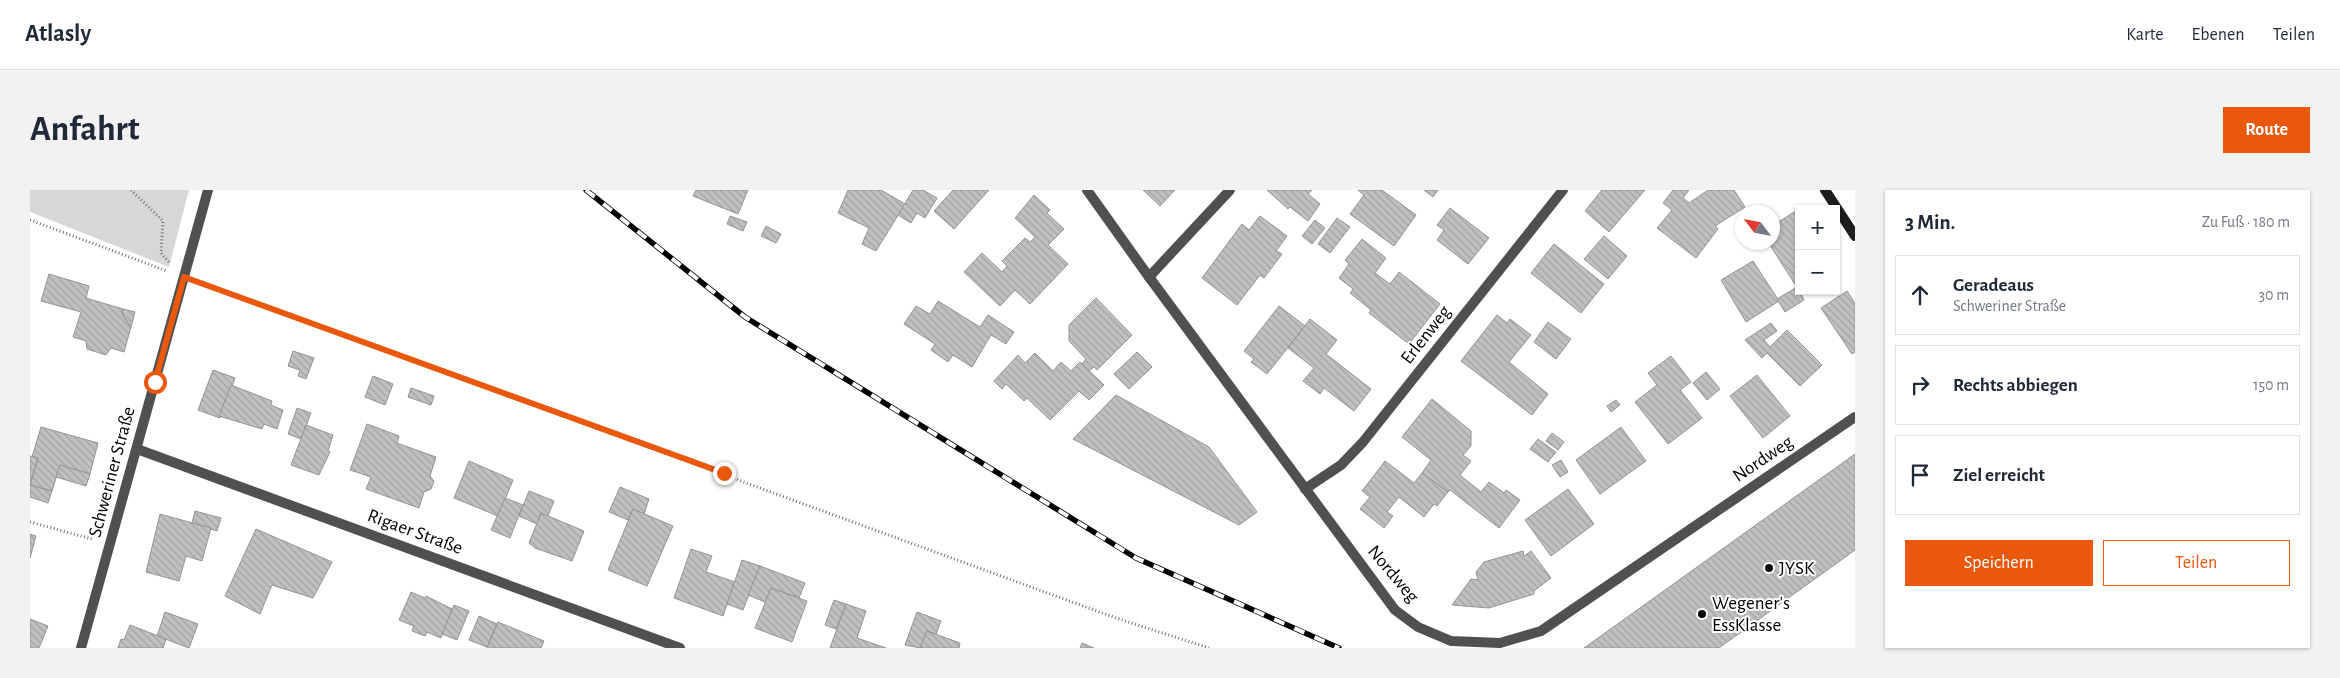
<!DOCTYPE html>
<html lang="de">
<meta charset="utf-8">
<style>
:root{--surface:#fff;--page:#f2f2f3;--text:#1f2937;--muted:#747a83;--line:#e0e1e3;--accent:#ea580c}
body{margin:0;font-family:"Alegreya Sans",sans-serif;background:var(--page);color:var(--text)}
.controls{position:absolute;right:15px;top:15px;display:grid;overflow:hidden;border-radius:0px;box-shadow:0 1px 4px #0004}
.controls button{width:45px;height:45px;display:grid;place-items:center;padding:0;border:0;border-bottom:1px solid var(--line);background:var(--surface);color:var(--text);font:25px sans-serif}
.compass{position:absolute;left:1705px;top:15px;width:45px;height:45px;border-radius:50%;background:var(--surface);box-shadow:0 1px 4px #0004;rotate:302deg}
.stop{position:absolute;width:15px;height:15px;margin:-11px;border:4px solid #ea580c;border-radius:50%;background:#fff}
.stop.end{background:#ea580c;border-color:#fff;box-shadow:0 1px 5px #0008}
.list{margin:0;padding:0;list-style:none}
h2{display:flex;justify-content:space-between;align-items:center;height:65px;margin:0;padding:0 20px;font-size:21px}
h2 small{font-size:16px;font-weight:400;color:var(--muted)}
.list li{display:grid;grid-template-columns:32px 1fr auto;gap:15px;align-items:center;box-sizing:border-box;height:80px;margin:0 10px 10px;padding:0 10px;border:1px solid var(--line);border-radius:0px}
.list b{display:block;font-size:19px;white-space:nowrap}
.list p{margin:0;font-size:16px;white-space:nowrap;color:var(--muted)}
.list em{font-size:16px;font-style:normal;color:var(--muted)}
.actions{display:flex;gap:10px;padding:15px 20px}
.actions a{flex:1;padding:11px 0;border:1px solid var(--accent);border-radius:0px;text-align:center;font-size:18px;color:var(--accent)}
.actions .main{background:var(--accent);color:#fff}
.icon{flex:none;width:28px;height:28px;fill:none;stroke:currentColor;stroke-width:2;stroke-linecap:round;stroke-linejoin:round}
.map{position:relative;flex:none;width:1825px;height:458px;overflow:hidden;border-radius:0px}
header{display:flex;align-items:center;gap:30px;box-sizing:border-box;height:70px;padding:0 25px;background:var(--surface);border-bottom:1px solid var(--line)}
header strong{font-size:24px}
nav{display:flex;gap:28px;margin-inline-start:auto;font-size:18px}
.intro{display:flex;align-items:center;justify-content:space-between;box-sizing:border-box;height:120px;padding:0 30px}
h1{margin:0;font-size:35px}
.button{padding:12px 22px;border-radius:0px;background:var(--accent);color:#fff;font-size:18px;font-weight:700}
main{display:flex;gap:30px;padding:0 30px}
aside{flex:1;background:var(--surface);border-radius:0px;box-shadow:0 1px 4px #0004}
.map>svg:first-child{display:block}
</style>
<header>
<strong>Atlasly</strong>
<nav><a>Karte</a><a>Ebenen</a><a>Teilen</a></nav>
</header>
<div class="intro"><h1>Anfahrt</h1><a class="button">Route</a></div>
<main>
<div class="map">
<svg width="1825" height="458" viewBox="0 0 1825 458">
<defs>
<pattern id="building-back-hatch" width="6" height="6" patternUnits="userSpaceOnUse" patternTransform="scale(1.25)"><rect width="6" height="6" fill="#c0c0c0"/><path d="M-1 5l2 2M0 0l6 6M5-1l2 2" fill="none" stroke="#a3a3a3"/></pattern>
</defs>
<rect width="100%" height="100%" fill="#fff"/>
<path fill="#d7d7d7" d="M0,0H159L139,77L0,22Z"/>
<g fill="url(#building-back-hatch)" stroke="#949494">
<path d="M666,0H718L708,24L663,6Z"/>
<path d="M818,0H851L875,14L846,61L832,54L839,38L808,23Z"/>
<path d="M883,0H893L907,8L895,28L887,23L881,33L868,25Z"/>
<path d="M923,0H959L924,39L904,21Z"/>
<path d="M1113,0H1145L1130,16Z"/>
<path d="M1237,0H1282L1278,4L1290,14L1278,31L1260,17L1258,19Z"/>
<path d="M1328,0H1352L1386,25L1364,56L1320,24L1334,5Z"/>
<path d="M1394,0H1408L1403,7Z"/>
<path d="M1572,0H1615L1579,42L1555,21Z"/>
<path d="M1643,0H1659L1653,8L1659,13L1678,0H1704L1715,17L1685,36L1688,39L1666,68L1627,38L1642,20L1633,13Z"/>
<path d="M1004,5L1020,20L1017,23L1034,39L1018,55L1038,74L1000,114L985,100L970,116L934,82L952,63L972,82L977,76L972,71L995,48L1000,52L1005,47L985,28Z"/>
<path d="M1420,18L1459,48L1438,74L1407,50L1414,40L1407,35Z"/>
<path d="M1769,19V99H1768L1738,52H1742V36Z"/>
<path d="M700,26L717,32L713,41L697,34Z"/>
<path d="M1230,26L1257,46L1246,61L1252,64L1234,88L1230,85L1207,115L1172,88L1212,34L1219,40Z"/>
<path d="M1307,28L1320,37L1300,63L1288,54Z"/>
<path d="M1285,30L1295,38L1282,54L1272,46Z"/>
<path d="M736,36L751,44L746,53L731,46Z"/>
<path d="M1574,46L1597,66L1578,89L1554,69Z"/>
<path d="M1332,49L1356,68L1345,83L1360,94L1369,82L1410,114L1379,154L1339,123L1341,120L1320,103L1323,99L1309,88L1319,74L1315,70Z"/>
<path d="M1524,54L1574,94L1551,123L1501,83Z"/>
<path d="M1723,71L1749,111L1716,132L1691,90Z"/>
<path d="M19,84L59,96L56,108L93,119L92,124L101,137L94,162L81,158L76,165L57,159L56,151L43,147L51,122L11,111Z"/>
<path d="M1767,97L1774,110L1755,122L1747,109Z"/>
<path d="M1817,101L1825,113V162L1822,164L1791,118Z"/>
<path d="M1066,108L1102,145L1067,180L1064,177L1059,181L1052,174L1056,169L1039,151V135Z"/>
<path d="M908,111L950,137L958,125L984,142L976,154L961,145L942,177L923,165L918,172L901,160L905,154L874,134L886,116L900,124Z"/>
<path d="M1249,116L1275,136L1237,184L1221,172L1224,169L1214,161Z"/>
<path d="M93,119L105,122L101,137L92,124Z"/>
<path d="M1467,125L1477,133L1480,129L1501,145L1479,172L1518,204L1502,225L1431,171Z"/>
<path d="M1280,129L1307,150L1296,164L1341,199L1324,221L1294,198L1290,204L1273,191L1284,178L1258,158Z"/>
<path d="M1518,132L1541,149L1526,169L1504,152Z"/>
<path d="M1741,133L1747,141L1734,150L1740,157L1757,140L1792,175L1770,196L1737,163L1732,168L1715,150Z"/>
<path d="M263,161L284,168L276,189L268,186L270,180L258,176Z"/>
<path d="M1107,162L1122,177L1099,199L1084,184Z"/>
<path d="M1005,163L1023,181L1031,172L1041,181L1050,172L1074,195L1059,210L1049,201L1020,230L997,208L994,211L976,194L972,199L964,191L988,165L995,173Z"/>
<path d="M1641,166L1661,192L1650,200L1672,228L1638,254L1605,212L1627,195L1618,183Z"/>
<path d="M183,180L205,188L190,228L168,220Z"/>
<path d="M1676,182L1690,199L1677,210L1663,193Z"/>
<path d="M1727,185L1760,226L1733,248L1700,206Z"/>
<path d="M343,186L363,194L355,215L335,207Z"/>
<path d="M201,195L242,211L241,215L253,220L247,239L234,234L232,239L189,226Z"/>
<path d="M381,198L404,206L401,215L378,207Z"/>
<path d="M1086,205L1179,257L1227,322L1209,335L1043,249Z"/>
<path d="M1402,209L1441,241V256L1433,265L1441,271L1430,285L1451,302L1459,292L1474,303L1476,300L1490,310L1469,338L1420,300L1418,302L1392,283L1401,270L1372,247Z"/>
<path d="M1586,210L1590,215L1581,222L1577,216Z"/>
<path d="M267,218L281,223L271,249L258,244Z"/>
<path d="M337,234L369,246L367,253L406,267L400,286L404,291L401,299L394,302L389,318L336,299L341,287L320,280Z"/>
<path d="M276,235L303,245L298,261L300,262L289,285L261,275Z"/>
<path d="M11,237L68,253L60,284L30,275L22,301L0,295L8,268L2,267Z"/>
<path d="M1591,237L1616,271L1570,304L1546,270Z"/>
<path d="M1522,243L1534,252L1528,260L1516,251Z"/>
<path d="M1508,249L1526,262L1518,272L1500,259Z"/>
<path d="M1825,264V360L1689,458H1554Z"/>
<path d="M0,266L8,268L0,294Z"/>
<path d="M1531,270L1538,282L1530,287L1522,275Z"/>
<path d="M439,271L483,290L468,326L424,308Z"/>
<path d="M1355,271L1384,293L1392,283L1418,302L1407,316L1404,314L1394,327L1369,307L1357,322L1363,326L1354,338L1330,319L1340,307L1332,301Z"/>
<path d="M30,275L60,284L56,296L26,287Z"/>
<path d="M0,295L22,301L18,313L0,307Z"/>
<path d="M590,297L619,309L614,324L603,319L598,330L579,322Z"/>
<path d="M1538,299L1564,334L1521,366L1495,330Z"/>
<path d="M499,301L524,311L518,326L511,323L507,334L489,326Z"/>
<path d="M475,308L493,315L480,348L461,340Z"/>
<path d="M603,319L643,336L617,396L578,380Z"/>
<path d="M165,321L191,328L187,341L162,333Z"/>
<path d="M511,323L554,341L542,371L505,358L499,353Z"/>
<path d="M130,324L181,338L172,371L156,366L149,391L116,382Z"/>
<path d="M226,339L302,372L283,408L242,395L230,424L195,406Z"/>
<path d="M0,344L6,346L0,368Z"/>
<path d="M661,359L682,366L676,382L705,392L693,426L644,408Z"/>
<path d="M1493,361L1494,366L1501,361L1521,388L1504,401V404L1459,418L1422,415L1441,389L1448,390L1446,382L1454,372Z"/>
<path d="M712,370L730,376L713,420L697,414Z"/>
<path d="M730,376L775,393L769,408L741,398L735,412L718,405Z"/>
<path d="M741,398L777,411L762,452L725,438Z"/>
<path d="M381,402L395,408L396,406L422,419L411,448L397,442L395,446L382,441L384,436L369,430Z"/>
<path d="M804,410L816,414L806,439L795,435Z"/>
<path d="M816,414L836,421L827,448L856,458H800Z"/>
<path d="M424,415L439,421L427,450L412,444Z"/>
<path d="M135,422L168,434L159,458L127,446Z"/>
<path d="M887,422L911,431L906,444L897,441L890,458L875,455Z"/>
<path d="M449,426L467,434L457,457L439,450Z"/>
<path d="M0,429L18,436L9,458H0Z"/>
<path d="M468,432L514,451L511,458H457Z"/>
<path d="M100,435L136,449L133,458H88L91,449L94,450Z"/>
<path d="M897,441L930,453L929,458H890Z"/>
<path d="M1052,453L1064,458H1050Z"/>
</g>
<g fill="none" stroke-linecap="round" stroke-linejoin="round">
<g stroke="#727272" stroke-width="3" stroke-dasharray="1 2.5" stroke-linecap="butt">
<path d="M101,0L133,31L131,63L139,72"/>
<path d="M0,30L137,81"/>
<path d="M171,94L1086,428L1179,458"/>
<path d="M0,332L62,349"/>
</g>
<g stroke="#505050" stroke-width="10">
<path d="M1057,0L1119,87L1365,420L1388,437L1421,451L1470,453L1511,441L1825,227"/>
<path d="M1119,87L1200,0"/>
<path d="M107,259L650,458"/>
<path d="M1275,299L1311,275L1333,252L1533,0"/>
</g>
<path stroke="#505050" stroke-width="10" d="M51,458L178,0"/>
<path stroke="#1d1d1d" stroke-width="10" d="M1795,0L1825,46"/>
<g stroke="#000" stroke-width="5.5">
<path id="rail" d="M556,0L715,127L1106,368L1309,458"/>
</g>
<use href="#rail" stroke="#fff" stroke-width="4" stroke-dasharray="11" stroke-linecap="butt"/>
</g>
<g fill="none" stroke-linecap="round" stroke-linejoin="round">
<path stroke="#ea580c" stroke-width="6" d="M125,192L154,87L694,283"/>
</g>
<g fill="#000" stroke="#fff" stroke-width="2">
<circle cx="1739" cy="378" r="5"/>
<circle cx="1672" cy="424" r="5"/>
</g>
<g text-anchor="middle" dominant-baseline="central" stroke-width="4" stroke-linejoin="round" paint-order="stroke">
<g font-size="19" fill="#000" stroke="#fff">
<text transform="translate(1396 145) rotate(-52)">Erlenweg</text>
<text transform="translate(1733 269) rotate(-34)">Nordweg</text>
<text transform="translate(82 282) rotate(-75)">Schweriner Straße</text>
<text transform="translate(385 342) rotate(20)">Rigaer Straße</text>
<text transform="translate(1363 384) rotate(50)">Nordweg</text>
</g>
<g font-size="19" fill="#000" stroke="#fff" text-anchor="start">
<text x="1749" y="378">JYSK</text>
<text x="1682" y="413">Wegener's<tspan x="1682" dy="22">EssKlasse</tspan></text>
</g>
</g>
</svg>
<div class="controls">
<button>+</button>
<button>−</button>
</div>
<svg class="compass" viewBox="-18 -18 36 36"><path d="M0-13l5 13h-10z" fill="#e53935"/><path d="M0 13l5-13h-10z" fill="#747a83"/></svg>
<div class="stop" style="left:125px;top:192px"></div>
<div class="stop end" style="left:694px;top:283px"></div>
</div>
<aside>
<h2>3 Min.<small>Zu Fuß · 180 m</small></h2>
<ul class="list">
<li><svg class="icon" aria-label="ahead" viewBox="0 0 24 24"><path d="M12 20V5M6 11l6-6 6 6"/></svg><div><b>Geradeaus</b><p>Schweriner Straße</p></div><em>30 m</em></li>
<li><svg class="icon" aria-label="right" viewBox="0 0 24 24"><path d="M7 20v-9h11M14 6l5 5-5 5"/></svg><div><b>Rechts abbiegen</b></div><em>150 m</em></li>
<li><svg class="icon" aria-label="arrive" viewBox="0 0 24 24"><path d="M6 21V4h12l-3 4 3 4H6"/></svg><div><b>Ziel erreicht</b></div></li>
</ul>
<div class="actions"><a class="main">Speichern</a><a>Teilen</a></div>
</aside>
</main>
